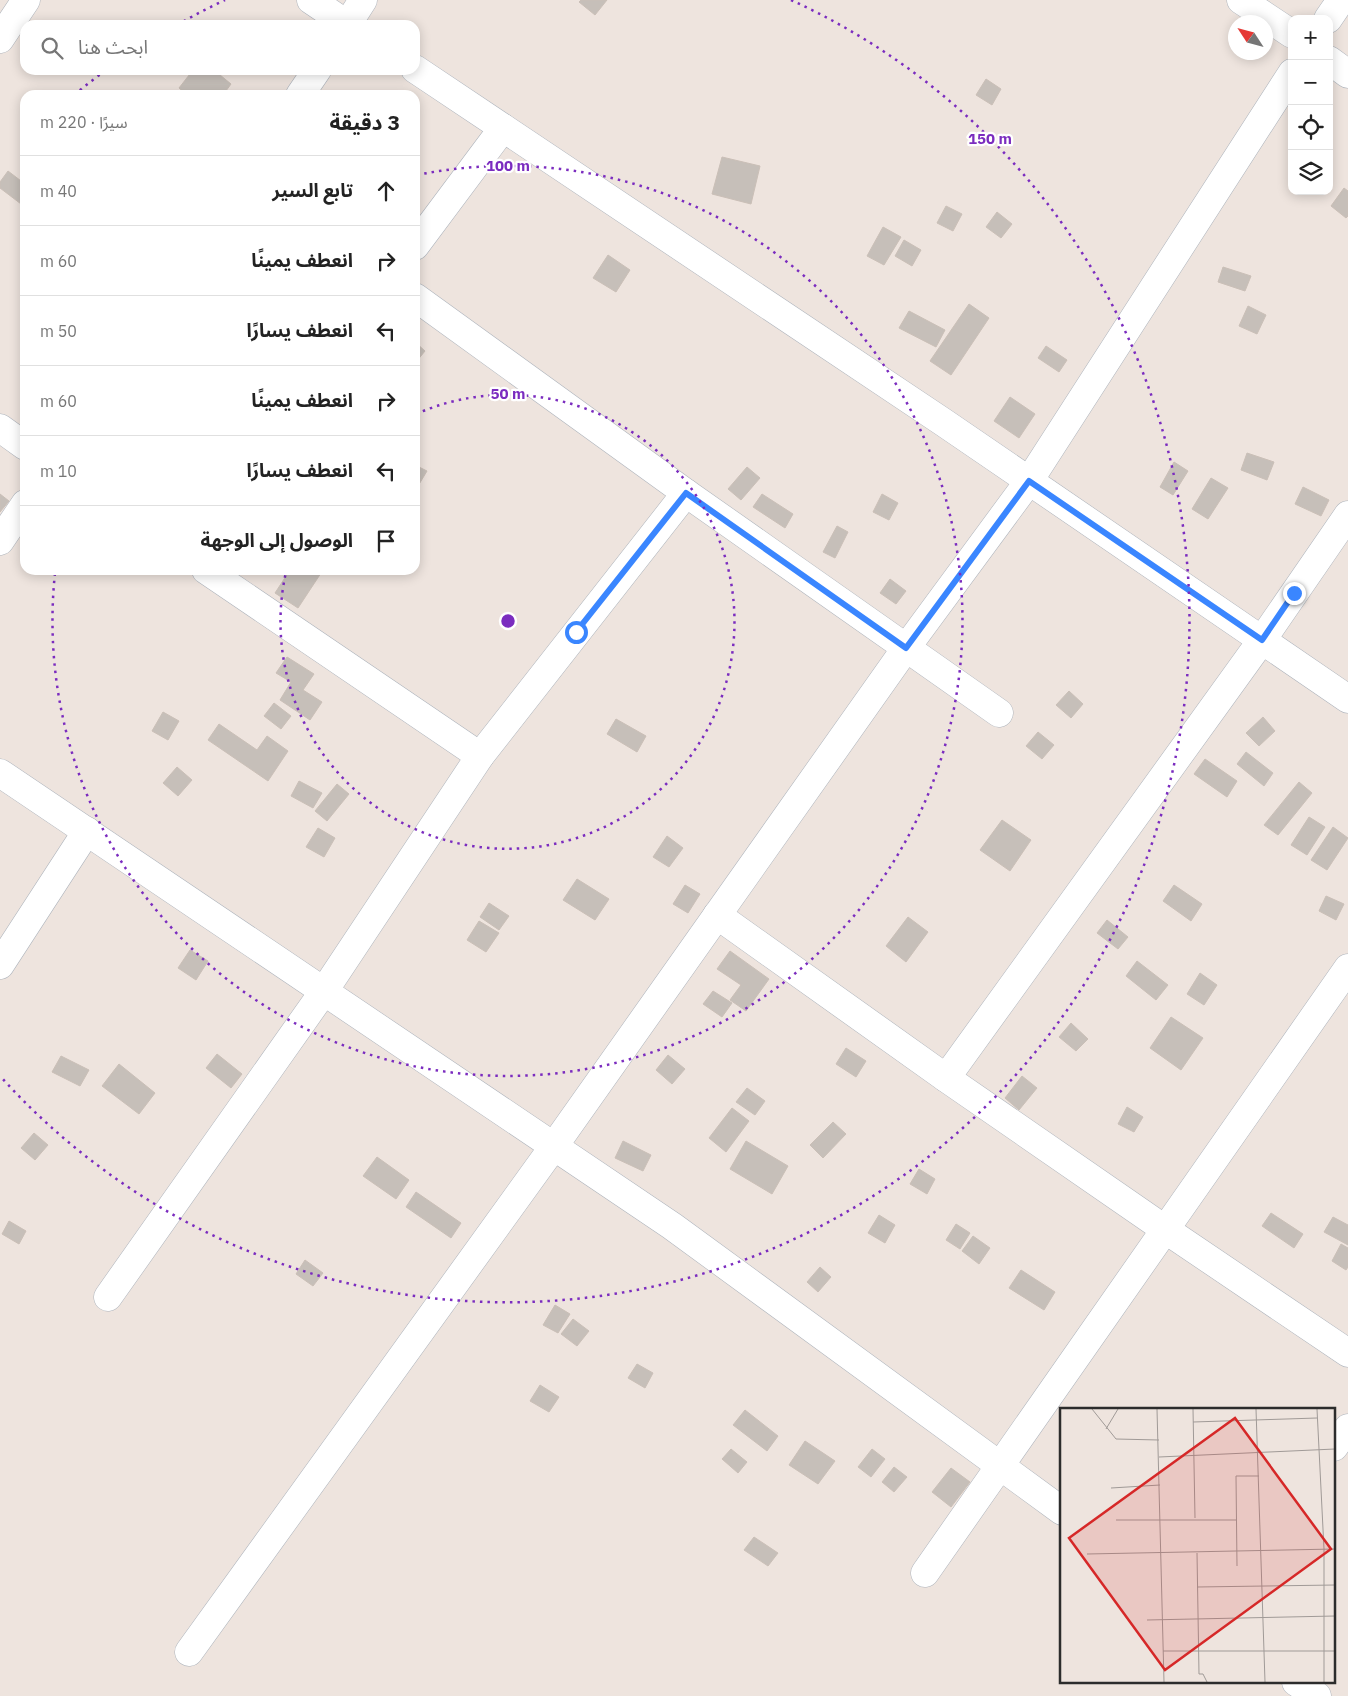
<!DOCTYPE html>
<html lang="ar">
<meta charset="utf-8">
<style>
:root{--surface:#fff;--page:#f6f6f6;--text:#222;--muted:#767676;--line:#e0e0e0}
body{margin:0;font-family:"IBM Plex Sans","Noto Sans Arabic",sans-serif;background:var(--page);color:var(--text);direction:rtl}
.controls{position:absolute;right:15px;top:15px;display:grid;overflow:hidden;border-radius:10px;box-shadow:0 2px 12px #0003}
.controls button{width:45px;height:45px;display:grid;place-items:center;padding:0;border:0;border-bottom:1px solid var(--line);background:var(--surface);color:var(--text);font:25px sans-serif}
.compass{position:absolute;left:1228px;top:15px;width:45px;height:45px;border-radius:50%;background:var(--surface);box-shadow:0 2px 12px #0003;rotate:306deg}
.stop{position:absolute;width:15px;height:15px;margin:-11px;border:4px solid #3a86ff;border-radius:50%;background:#fff}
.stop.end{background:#3a86ff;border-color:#fff;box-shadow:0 1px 5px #0008}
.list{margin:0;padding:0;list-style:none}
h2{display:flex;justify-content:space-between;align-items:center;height:65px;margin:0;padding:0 20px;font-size:21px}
h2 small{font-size:16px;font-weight:400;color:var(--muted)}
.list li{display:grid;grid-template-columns:32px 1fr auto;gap:15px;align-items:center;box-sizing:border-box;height:70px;padding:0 20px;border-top:1px solid var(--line)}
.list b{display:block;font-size:19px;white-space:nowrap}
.list em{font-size:16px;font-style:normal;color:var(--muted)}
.icon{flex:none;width:28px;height:28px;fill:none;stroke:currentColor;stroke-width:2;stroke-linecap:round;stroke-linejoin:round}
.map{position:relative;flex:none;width:1348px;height:1696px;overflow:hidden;direction:ltr}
.search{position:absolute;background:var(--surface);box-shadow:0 2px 12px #0003;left:20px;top:20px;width:400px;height:55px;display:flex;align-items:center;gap:12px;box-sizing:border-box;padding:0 18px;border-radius:15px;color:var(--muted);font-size:19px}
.panel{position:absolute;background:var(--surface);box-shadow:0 2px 12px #0003;left:20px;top:90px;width:400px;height:485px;border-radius:15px;direction:rtl}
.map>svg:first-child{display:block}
</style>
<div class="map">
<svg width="1348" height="1696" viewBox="0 0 1348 1696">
<rect width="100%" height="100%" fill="#eee4de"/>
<g fill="#c6bfb9" stroke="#cabfb7">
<path d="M581,0H607L595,15L579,2Z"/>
<path d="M193,70H214L231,84L223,95H187L179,88Z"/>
<path d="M986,79L1001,89L992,105L976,95Z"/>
<path d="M722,157L760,166L751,204L712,194Z"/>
<path d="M8,171L25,184V207L0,188V182Z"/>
<path d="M1344,188L1348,191V216L1346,218L1331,206Z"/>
<path d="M946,206L962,214L953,231L937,223Z"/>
<path d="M997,212L1012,224L1001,238L986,227Z"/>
<path d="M883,227L901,237L884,265L867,256Z"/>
<path d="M904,240L921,250L912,266L895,256Z"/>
<path d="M608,255L630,270L616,292L593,278Z"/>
<path d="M1223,267L1251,276L1245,291L1218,282Z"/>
<path d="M969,304L989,318L951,375L930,361Z"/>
<path d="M1248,306L1266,315L1257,334L1239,326Z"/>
<path d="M909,311L945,330L936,347L899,328Z"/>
<path d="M415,342L425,351L416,362H415Z"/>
<path d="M1046,346L1067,360L1059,372L1038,358Z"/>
<path d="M1010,397L1035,414L1019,438L994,421Z"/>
<path d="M1247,453L1274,462L1267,480L1241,470Z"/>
<path d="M1174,462L1188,471L1173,495L1160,487Z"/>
<path d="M415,465L427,471L415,491Z"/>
<path d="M747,467L760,478L741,500L728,489Z"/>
<path d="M1211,478L1228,488L1208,519L1192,509Z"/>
<path d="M1303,487L1329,500L1321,516L1295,504Z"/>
<path d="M0,494L9,501L0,512Z"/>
<path d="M762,494L793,514L785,528L753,507Z"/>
<path d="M882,494L898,503L889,520L873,512Z"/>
<path d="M837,526L848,532L835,558L823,552Z"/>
<path d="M290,570H323L298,608L275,593Z"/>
<path d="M890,579L906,591L896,604L880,593Z"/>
<path d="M287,657L314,674L303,690L322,702L310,720L280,700L291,682L276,673Z"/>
<path d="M1069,691L1083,704L1071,718L1056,705Z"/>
<path d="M274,703L291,716L281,729L264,716Z"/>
<path d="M163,712L179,721L168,740L152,731Z"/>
<path d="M1263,717L1275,731L1259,746L1246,733Z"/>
<path d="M616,719L646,736L637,752L607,734Z"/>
<path d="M219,724L257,750L267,736L288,751L268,781L208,740Z"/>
<path d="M1038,732L1054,745L1042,759L1026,746Z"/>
<path d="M1246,752L1273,773L1264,786L1237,764Z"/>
<path d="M1205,759L1237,781L1227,797L1194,774Z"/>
<path d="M177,767L192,780L178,796L163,783Z"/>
<path d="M299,781L322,793L313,808L291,796Z"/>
<path d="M1299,782L1312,793L1278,835L1264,825Z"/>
<path d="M337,784L349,794L327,821L315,811Z"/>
<path d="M1309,817L1325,827L1307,855L1291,845Z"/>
<path d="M1002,820L1031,840L1010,871L980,850Z"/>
<path d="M1333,827L1348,838L1327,870L1311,860Z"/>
<path d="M318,828L335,838L324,857L306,847Z"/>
<path d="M667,836L683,848L669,867L653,857Z"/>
<path d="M577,879L609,899L595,920L563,900Z"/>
<path d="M685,885L700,894L688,913L673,904Z"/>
<path d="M1174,885L1202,904L1191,921L1163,901Z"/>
<path d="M1326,896L1344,904L1336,920L1319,911Z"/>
<path d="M489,903L509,916L499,930L480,917Z"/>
<path d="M908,917L928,932L906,962L886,946Z"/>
<path d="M1107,920L1128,937L1118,949L1097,933Z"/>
<path d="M479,921L499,933L486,952L467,940Z"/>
<path d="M190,950L208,961L196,980L178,968Z"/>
<path d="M730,951L769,979L746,1011L730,1000L741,985L717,969Z"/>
<path d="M1137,961L1168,985L1156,1000L1126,976Z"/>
<path d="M1200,973L1217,985L1204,1005L1187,994Z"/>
<path d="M713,991L732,1003L722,1017L703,1004Z"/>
<path d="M1171,1017L1203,1038L1181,1070L1150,1048Z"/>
<path d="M1071,1023L1088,1039L1076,1051L1059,1037Z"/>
<path d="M846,1048L866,1061L856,1077L836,1064Z"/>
<path d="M217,1054L242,1074L231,1088L206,1068Z"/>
<path d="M668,1055L685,1069L672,1084L656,1070Z"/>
<path d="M61,1056L89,1070L80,1086L52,1072Z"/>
<path d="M119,1064L155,1093L139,1114L102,1086Z"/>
<path d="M1022,1076L1037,1088L1019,1110L1005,1098Z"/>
<path d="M747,1088L765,1101L755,1115L736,1102Z"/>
<path d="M1127,1107L1143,1117L1134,1132L1118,1124Z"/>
<path d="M732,1108L749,1121L726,1152L709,1138Z"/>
<path d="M833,1122L846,1134L823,1158L810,1145Z"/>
<path d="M34,1133L48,1145L35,1160L21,1148Z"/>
<path d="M623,1141L651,1155L643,1171L615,1158Z"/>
<path d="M746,1141L788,1166L772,1194L730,1169Z"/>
<path d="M377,1157L409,1180L396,1199L363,1176Z"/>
<path d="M919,1169L935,1179L927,1194L910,1184Z"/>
<path d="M416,1192L461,1223L451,1238L406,1207Z"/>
<path d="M1271,1213L1303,1234L1294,1248L1262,1226Z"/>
<path d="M879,1215L895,1225L885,1243L868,1233Z"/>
<path d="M1333,1217L1348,1225V1245L1324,1232Z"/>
<path d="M9,1221L26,1231L19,1244L2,1234Z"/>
<path d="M956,1224L970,1233L960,1249L946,1240Z"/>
<path d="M973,1236L990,1248L979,1264L962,1251Z"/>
<path d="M1341,1244L1348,1248V1267L1346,1270L1332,1261Z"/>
<path d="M305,1260L323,1273L313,1286L296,1274Z"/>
<path d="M820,1267L831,1277L818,1292L807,1282Z"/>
<path d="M1021,1270L1055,1292L1044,1310L1009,1288Z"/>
<path d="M555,1305L570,1314L558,1333L543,1325Z"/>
<path d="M573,1319L589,1331L577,1346L561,1334Z"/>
<path d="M637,1364L653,1373L645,1388L628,1378Z"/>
<path d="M540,1385L559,1397L549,1412L530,1401Z"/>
<path d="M745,1410L778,1436L767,1451L733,1425Z"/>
<path d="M805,1441L835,1461L818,1484L789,1465Z"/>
<path d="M731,1449L747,1462L738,1473L722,1459Z"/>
<path d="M872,1449L885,1459L871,1477L858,1467Z"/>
<path d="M894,1467L907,1477L894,1492L882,1482Z"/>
<path d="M951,1468L970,1482L951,1507L932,1492Z"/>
<path d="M754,1537L778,1553L768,1566L744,1550Z"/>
</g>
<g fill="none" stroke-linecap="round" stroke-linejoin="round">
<g stroke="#aeb4bc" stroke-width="29">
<g id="street">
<path d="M1241,0L1292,34"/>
<path d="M1328,19L1341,0"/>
<path d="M347,25L363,0"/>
<path d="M0,39L26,0"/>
<path d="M1329,60L1348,74"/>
<path d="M300,95L317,70"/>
<path d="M415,246L503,128"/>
<path d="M415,297L686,493L999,713"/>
<path d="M0,428L25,446"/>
<path d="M0,541L25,504"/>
<path d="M206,570L480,756"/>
<path d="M0,773L672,1226L1062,1511"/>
<path d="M717,915L946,1078L1166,1230L1348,1353"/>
<path d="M0,965L87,831"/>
<path d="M946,1078L1262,640L1348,515"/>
<path d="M108,1297L324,991L480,756L686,493"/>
<path d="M1334,1447L1348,1428"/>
<path d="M925,1573L1348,968"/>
<path d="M189,1652L554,1146L906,648L1029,481L1292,73"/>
<path d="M1296,1682L1317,1696"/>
</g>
</g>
<g stroke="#aeb4bc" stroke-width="29">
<g id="secondary">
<path d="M311,0L348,25"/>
<path d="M415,69L943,422L1348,699"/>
</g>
</g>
<use href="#street" stroke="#fff" stroke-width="28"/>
<use href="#secondary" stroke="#fff" stroke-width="28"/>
</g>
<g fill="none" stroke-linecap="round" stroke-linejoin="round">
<path stroke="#3a86ff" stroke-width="6" d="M576,632L686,493L906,648L1029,481L1262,640L1294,593"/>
</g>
<g fill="none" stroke="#7b2cbf" stroke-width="2.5" stroke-dasharray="2.5 5">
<path d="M416 414A227 227 0 1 1 286 572"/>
<path d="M417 175A455 455 0 1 1 55 573"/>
<path d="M74 95A682 682 0 0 1 102 73M177 25A682 682 0 0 1 225 0M791 0A682 682 0 1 1 1 1077"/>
</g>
<g transform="translate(1060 1408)">
<rect width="275" height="275" fill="#eee4de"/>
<path fill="none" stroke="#a09a97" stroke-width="1" d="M32,1L56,31L99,32M97,1L104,274M133,1L135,110M196,1L205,274M257,1L264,141V274M133,14L257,10M46,21L58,1M99,49L275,41M51,80L100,77M56,112H176M137,145L139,266H143L147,274M27,146L275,141M177,158L176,68H199M137,179L275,177M87,212L275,208M103,243H275"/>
<path fill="#d62828" fill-opacity="0.15" stroke="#d62828" stroke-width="2.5" d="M175,10L271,141L105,262L9,130Z"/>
<rect width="275" height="275" fill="none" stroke="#2c2c2c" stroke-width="2.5"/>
</g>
<circle cx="508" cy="621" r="8" fill="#7b2cbf" stroke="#fff" stroke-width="2.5"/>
<g font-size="15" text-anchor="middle" font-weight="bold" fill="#7b2cbf" stroke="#fff" stroke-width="4.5" stroke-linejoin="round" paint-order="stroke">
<text x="990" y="144">150 m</text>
<text x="508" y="171">100 m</text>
<text x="508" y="399">50 m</text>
</g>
</svg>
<div class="controls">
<button>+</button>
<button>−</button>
<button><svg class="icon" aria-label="locate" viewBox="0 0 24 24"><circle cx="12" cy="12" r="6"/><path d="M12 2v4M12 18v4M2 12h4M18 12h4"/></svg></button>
<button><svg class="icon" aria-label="layers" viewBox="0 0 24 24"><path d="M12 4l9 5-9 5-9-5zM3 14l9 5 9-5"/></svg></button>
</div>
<svg class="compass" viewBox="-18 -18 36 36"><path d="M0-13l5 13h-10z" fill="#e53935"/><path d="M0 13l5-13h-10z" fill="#767676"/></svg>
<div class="stop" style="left:576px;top:632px"></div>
<div class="stop end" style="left:1294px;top:593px"></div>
<div class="search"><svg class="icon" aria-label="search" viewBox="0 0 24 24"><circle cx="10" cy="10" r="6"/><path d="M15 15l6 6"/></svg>ابحث هنا</div>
<section class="panel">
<h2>3 دقيقة<small>سيرًا · 220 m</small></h2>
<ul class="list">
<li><svg class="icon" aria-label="ahead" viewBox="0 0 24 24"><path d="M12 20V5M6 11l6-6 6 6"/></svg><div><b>تابع السير</b></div><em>40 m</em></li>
<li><svg class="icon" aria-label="right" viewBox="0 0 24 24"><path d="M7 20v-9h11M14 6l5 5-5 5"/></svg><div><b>انعطف يمينًا</b></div><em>60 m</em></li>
<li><svg class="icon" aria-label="left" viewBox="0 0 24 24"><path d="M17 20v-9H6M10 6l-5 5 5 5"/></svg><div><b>انعطف يسارًا</b></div><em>50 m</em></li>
<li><svg class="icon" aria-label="right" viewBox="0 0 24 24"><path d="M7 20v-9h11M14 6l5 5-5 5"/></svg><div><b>انعطف يمينًا</b></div><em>60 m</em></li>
<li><svg class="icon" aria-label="left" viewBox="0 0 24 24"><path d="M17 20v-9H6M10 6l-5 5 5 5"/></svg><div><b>انعطف يسارًا</b></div><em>10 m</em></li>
<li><svg class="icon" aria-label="arrive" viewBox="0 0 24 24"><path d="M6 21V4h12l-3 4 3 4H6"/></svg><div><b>الوصول إلى الوجهة</b></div></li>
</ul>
</section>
</div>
